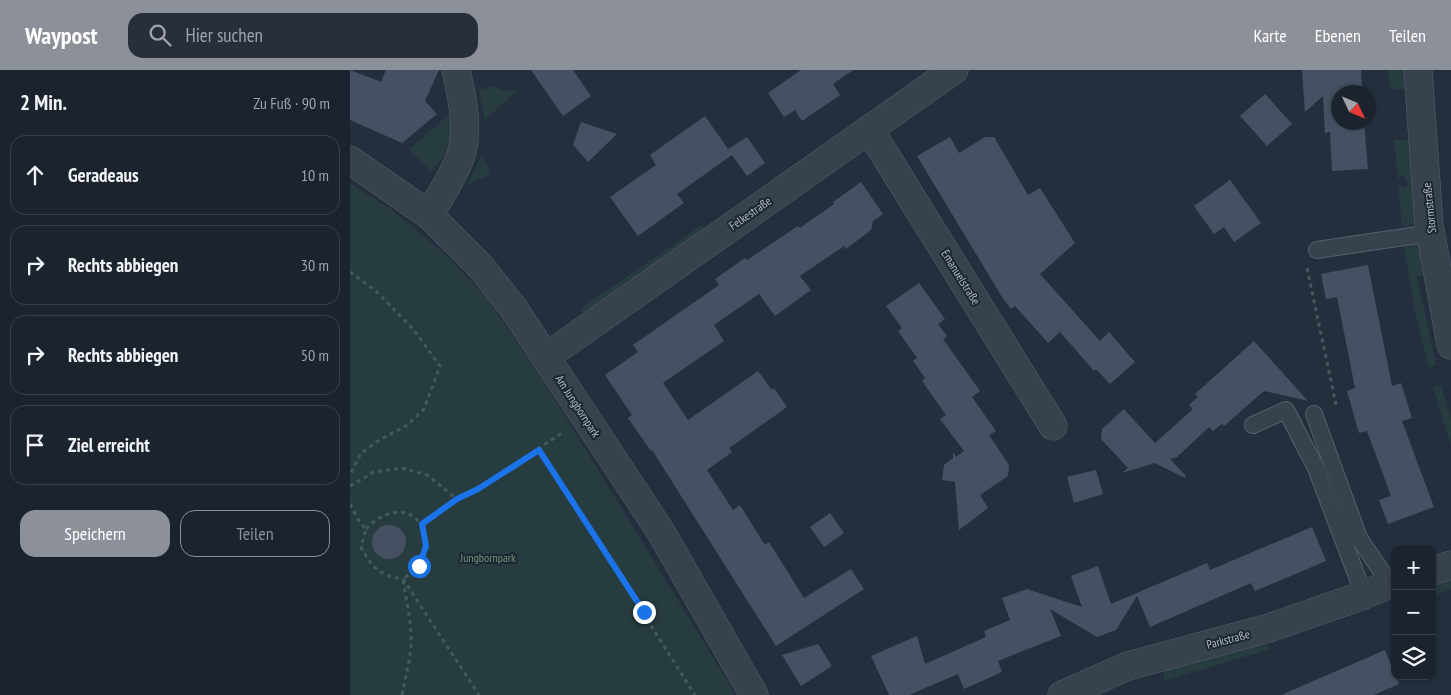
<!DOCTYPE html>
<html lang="de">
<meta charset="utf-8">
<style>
:root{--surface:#1b232e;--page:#282f3a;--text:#f1f3f6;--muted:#a0a4aa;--line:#39404a;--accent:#8c9099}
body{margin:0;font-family:"PT Sans Narrow",sans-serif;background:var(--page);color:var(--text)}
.controls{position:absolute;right:15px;bottom:15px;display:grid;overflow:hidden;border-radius:10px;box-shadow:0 1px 4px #0004}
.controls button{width:45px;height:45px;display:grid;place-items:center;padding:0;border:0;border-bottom:1px solid var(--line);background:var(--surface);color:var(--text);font:25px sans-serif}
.compass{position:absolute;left:981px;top:15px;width:45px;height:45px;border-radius:50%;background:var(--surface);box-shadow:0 1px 4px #0004;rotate:134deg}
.stop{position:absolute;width:15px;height:15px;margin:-11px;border:4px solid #1a73e8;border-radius:50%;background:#fff}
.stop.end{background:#1a73e8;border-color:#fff;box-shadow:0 1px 5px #0008}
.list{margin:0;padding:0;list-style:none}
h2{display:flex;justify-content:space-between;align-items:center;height:65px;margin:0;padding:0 20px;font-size:21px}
h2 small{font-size:16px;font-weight:400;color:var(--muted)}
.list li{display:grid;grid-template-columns:32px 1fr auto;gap:15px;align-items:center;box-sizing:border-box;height:80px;margin:0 10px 10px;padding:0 10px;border:1px solid var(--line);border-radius:15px}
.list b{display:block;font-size:19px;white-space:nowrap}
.list em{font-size:16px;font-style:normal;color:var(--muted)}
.actions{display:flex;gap:10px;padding:15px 20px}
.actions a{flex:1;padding:11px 0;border:1px solid var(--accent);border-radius:15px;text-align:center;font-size:18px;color:var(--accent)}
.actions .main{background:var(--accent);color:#fff}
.icon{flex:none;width:28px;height:28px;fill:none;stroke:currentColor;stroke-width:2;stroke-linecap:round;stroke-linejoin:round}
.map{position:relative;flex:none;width:1101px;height:625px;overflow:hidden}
header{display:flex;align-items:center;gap:30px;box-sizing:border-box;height:70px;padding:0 25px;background:var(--accent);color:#fff}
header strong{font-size:24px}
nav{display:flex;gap:28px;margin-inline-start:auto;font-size:18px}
.search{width:350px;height:45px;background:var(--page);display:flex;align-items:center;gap:12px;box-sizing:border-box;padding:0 18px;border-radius:15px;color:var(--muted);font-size:19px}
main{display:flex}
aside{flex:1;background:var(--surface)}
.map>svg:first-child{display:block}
</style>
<header>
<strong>Waypost</strong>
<div class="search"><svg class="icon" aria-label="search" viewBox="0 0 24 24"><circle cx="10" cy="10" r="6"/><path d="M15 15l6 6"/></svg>Hier suchen</div>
<nav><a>Karte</a><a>Ebenen</a><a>Teilen</a></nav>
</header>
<main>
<aside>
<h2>2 Min.<small>Zu Fuß · 90 m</small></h2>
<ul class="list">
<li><svg class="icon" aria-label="ahead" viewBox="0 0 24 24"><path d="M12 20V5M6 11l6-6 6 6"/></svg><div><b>Geradeaus</b></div><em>10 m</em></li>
<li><svg class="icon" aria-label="right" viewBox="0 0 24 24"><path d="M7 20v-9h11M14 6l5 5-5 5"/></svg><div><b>Rechts abbiegen</b></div><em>30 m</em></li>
<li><svg class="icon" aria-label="right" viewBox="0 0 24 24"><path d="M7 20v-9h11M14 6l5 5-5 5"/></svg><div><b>Rechts abbiegen</b></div><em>50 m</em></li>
<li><svg class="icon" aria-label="arrive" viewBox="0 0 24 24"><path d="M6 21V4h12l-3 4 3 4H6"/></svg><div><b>Ziel erreicht</b></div></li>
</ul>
<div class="actions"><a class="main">Speichern</a><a>Teilen</a></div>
</aside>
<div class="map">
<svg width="1101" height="625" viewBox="0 0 1101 625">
<rect width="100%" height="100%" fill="#242f3e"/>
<g fill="#263c3f">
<path d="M1038,0H1056L1057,19L1040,20Z"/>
<path d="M144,16L155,21L168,20L135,50L129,20Z"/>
<path d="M102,42C105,65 98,86 81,101L59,79Z"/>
<path d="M1061,69L1067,154L1052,156L1048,116L1055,118L1058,114L1055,108L1051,105L1048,110L1044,70Z"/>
<path d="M132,84L141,104L117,115L114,121Z"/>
<path d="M0,113L42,140L96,185L139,231L191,307L369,597L385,625H0Z"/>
<path d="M352,155L355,160L234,244L230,239Z"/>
<path d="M1070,174L1074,202L1073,205L1067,207L1086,295L1079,298L1066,248L1054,177Z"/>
<path d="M1091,315L1101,349V376L1083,317Z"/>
<path d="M1101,506V519L1082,526V512Z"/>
<path d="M908,569V577L918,574L920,579L814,611V597Z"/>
</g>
<g fill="#455162">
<path d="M0,0L31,12L36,0H89L75,31L87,44L52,73L0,50Z"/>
<path d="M181,0H223L241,26L213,46Z"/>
<path d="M451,0H503L483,14L490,25L452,51L445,40L434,47L418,23Z"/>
<path d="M952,0H1011L1012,22H988V52H1014L1018,99L982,101L980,62L975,63L973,26L955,42Z"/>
<path d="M915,24L942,54L917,76L890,46Z"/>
<path d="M355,46L378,79L397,67L415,93L397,106L382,85L327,124L334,133L288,166L260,127L306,95L300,85Z"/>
<path d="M231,52L267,64L238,92L223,75Z"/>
<path d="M600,67L609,83L635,67H644L678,125L690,118L725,173L690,204L750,271L759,262L785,292L760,314L746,299L744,301L710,262L698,273L665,236L661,239L652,227L567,86Z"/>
<path d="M880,110L911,153L884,172L874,157L864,164L844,136Z"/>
<path d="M511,112L533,144L523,151L521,160L496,179L494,176L450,206L461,220L425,246L409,224L364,255L374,271L313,313L338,350L408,301L422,320L424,318L437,337L379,378L382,382L357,400L383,440L390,435L415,475L419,472L454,528L501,499L514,519L426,576L302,380L301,381L278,348L282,345L255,305L288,282L283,275L369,215L365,209L395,188L397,190L448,156L450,158L484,134L483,132Z"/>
<path d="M1018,195L1042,316L1051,313L1062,348L1052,351L1084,437L1038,454L1029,430L1041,426L1017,361L1009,363L997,321L1005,318L987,227L976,229L971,204Z"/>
<path d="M569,213L595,249L588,254L597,266L593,269L630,321L622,327L646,361L639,365L659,395L658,406L630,425L638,438L609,460L605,412L592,410L594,395L603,388V382L606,387L614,381L590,349L596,345L572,311L575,308L563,291L567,288L548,261L552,258L536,236Z"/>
<path d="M904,271L958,331L914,321L874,356L872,354L863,361L859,357L827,387L820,389L836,406L835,408L805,393L772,403L778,398L751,369L752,359L774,339L805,373L843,339L839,335L848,327L845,324Z"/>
<path d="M746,400L753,424L724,433L717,407Z"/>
<path d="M480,443L494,463L474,477L460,457Z"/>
<circle cx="39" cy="472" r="17"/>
<path d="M962,457L976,491L905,521L901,513L800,557L787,526L766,560L747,567L700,539L711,566L648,591L652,602L614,619L608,604L559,625H539L521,586L567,566L575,594L636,567L634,561L660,550L652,528L677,519L732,537L721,506L748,496L761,534L857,493L860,500Z"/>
<path d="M468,574L482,596L451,616L432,585Z"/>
<path d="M1035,580L1049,614L1024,625H931Z"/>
</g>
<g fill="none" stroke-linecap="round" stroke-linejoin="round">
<g stroke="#565f6c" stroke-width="18">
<g id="service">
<path d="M967,180L1081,163"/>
<path d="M964,344L1009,468L1040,514"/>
<path d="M903,355L936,340L966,398L1014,525"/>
</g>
</g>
<g stroke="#565f6c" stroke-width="29">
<g id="minor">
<path d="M519,59L703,356"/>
<path d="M0,90L79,145L131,197L164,239L311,462L404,625"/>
<path d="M79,145C90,127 102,108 110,88C120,62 112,26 106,0"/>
<path d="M196,287L604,0"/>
<path d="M1082,501L1101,495"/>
<path d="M712,625L778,596L919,558L1014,525L1045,512"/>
</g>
</g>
<g stroke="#565f6c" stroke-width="29">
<path id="tertiary" d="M1068,0L1079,155L1101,275"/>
</g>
<g stroke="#44595c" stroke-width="3" stroke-dasharray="4 4" stroke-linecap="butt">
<path d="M957,198L987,339"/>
<path d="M0,202L26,221L64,260L90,296L74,339L56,356L31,369L11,383L0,405"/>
<path d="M189,380L345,625"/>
<path d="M0,416L24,402L52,398L77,405L107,429"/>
<path d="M0,434L9,451L16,459L11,477C22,498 29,505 53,509L129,625"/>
<path d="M16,459C26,448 43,438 59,444C63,446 68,451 72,454"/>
<path d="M52,625C55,608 60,592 61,575C62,553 56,531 53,509L69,497L76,476L72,454L107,429L128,419L212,363"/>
</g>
<use href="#service" stroke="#38414e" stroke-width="16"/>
<use href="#minor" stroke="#38414e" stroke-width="28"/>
<use href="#tertiary" stroke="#38414e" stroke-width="28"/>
</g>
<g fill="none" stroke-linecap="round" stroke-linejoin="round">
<path stroke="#1a73e8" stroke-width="6" d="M69,496L76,476L72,454L107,429L128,419L189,380L294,542"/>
</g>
<g text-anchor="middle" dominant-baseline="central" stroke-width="4" stroke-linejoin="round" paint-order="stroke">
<g font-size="12" fill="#b4bcc9" stroke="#1d2633">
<text transform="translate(1079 138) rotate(-96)">Stormstraße</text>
<text transform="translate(400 143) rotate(-35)">Felkestraße</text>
<text transform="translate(611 207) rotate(58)">Emanuelstraße</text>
<text transform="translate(228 336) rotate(57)">Am Jungbornpark</text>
<text transform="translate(878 569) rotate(-15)">Parkstraße</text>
</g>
<g font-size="12" fill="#6b9a76" stroke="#1d2633">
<text x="138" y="487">Jungbornpark</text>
</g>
</g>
</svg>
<div class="controls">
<button>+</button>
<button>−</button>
<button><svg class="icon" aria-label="layers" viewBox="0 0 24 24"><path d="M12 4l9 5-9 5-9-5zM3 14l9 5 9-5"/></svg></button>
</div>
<svg class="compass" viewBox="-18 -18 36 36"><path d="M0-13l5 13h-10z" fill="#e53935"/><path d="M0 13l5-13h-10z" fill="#a0a4aa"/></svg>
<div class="stop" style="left:69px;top:496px"></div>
<div class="stop end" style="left:294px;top:542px"></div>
</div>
</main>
